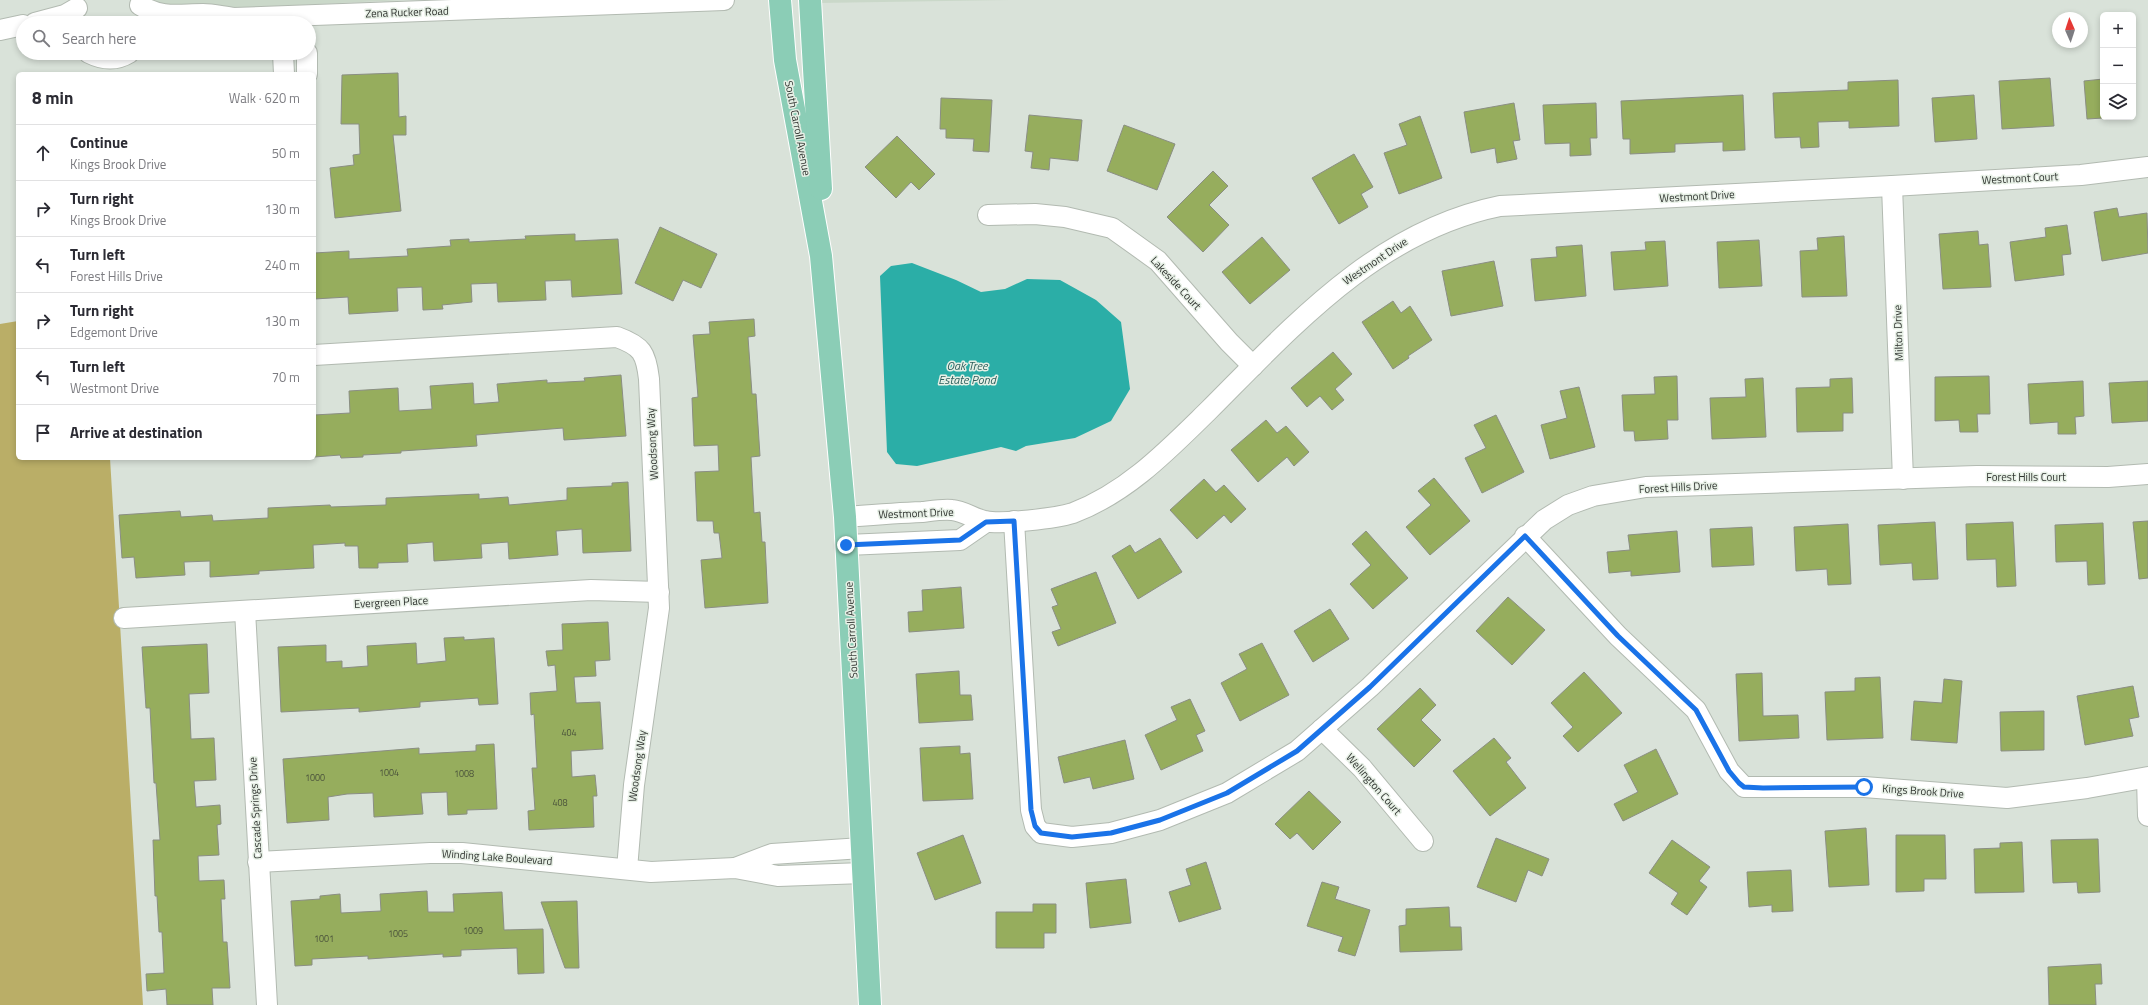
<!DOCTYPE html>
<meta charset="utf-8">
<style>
:root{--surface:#fff;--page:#f7f7f7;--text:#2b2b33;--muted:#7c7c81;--line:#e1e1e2}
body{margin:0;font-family:"Titillium Web",sans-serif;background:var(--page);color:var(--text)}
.controls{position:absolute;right:12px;top:12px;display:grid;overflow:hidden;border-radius:6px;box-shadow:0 2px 6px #0003}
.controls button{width:36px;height:36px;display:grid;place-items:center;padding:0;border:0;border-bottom:1px solid var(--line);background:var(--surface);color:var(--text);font:20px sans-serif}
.compass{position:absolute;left:2052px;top:12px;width:36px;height:36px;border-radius:50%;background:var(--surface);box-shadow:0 2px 6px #0003;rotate:357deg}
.stop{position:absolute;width:12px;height:12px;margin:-9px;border:3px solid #1a73e8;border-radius:50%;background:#fff}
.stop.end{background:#1a73e8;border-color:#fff;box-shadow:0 1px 4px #0008}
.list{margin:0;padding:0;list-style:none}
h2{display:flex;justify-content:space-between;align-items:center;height:52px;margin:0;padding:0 16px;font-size:17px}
h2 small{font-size:13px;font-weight:400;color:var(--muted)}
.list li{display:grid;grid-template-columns:26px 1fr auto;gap:12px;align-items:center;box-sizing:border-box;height:56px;padding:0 16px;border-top:1px solid var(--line)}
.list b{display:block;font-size:15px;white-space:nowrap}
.list p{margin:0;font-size:13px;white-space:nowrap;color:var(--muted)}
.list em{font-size:13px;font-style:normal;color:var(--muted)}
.icon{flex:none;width:22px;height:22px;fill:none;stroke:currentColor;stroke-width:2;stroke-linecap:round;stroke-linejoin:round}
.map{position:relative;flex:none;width:2148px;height:1005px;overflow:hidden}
.search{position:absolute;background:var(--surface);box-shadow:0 2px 6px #0003;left:16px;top:16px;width:300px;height:44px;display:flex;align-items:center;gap:10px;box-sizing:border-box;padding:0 14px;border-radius:22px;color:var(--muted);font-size:15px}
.panel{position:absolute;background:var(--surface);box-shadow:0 2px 6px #0003;left:16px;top:72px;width:300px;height:388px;border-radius:6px}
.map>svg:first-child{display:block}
</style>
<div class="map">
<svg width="2148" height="1005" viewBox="0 0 2148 1005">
<rect width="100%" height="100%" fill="#d9e2d9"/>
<g fill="#cad8c9">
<path d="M145,0H404L191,10Z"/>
<path d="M819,0H1009L819,3Z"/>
</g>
<path fill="#baae67" d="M18,321V458H110L143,1005H0V324Z"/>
<path fill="#2baea7" d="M912,263L956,280L981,292L1005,289L1027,279L1060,280L1096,300L1121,322L1130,389L1111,421L1075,438L1026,446L1016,451L1001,447L917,466L896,464L887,452L880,276L891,266Z"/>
<g fill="#96ad5d" stroke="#8a8e83">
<path d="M398,73L399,117L406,116V135H393L401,211L335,218L330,168L354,165L353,155L360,154L359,124H341L342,75Z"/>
<path d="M2050,78L2054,126L2002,129L1999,81Z"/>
<path d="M2103,79V118L2087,119L2084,81Z"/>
<path d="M1898,80L1899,126L1849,128V121L1818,122L1819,147L1801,148L1800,137L1775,138L1773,93L1848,90V82Z"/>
<path d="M1743,95L1745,150L1723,151V142L1675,144V152L1630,154V139H1623L1621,101Z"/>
<path d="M1974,95L1977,139L1935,142L1932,98Z"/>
<path d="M941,98L992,100L989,152L973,151L974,139L946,138V129H940Z"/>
<path d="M1514,103L1520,140L1513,141L1517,159L1497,163L1495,148L1471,153L1464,112Z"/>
<path d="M1596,103L1597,138H1590L1591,155L1570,156V143L1545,144L1543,105Z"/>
<path d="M1029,115L1082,120L1078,161L1050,158L1049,170L1031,168L1033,152L1025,151Z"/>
<path d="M1420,116L1442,178L1399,194L1384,153L1407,145L1399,124Z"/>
<path d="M1124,125L1175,144L1157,190L1107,171Z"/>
<path d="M897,136L935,174L919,190L911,182L896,198L865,167Z"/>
<path d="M1354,154L1373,187L1361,194L1368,207L1339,224L1312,178Z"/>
<path d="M1213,171L1228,186L1209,205L1229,225L1203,252L1167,217Z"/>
<path d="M2117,208L2119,217L2147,213L2148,253L2102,261L2094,212Z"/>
<path d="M2067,225L2071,254L2062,255L2064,275L2015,281L2010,242L2046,237L2045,228Z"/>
<path d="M660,227L717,254L701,288L683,280L673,301L635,283Z"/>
<path d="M1978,231L1979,245L1988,244L1991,287L1943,289L1939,234Z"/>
<path d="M575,234V241L618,239L622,294L572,297L571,280L545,281L546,300L498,302L497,283L471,284L472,302L442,305L443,309L423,310L422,287L397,288L398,311L349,314L348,297L314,299V253L349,251V259L408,256L407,249L451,246L450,240L469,239V242L526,239L525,236Z"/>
<path d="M1844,236L1847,296L1802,297L1800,251L1818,250L1817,238Z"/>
<path d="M1262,237L1290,270L1250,304L1222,272Z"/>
<path d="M1759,240L1762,286L1719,288L1717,242Z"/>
<path d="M1665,241L1668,286L1614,290L1611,252L1646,250L1645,242Z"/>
<path d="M1582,245L1586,296L1535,301L1531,259L1557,257L1556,247Z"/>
<path d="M1494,261L1503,306L1451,316L1442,271Z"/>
<path d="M1393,301L1401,313L1410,306L1432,340L1408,356L1409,358L1393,369L1362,322Z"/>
<path d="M754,319L755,336L748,337L752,394H756L760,456L751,457L754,513L760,512L762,542H765L768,603L705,608L701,560L722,558L719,533H714L713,521H697L695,472L719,471L718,445L694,446L692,398L698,397L693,335L710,334L709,322Z"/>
<path d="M1333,352L1352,374L1335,389L1344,400L1332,410L1320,396L1307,407L1291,388Z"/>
<path d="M621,375L626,436L564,440L563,428L476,435L477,446L401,451V453L363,455V457L341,458L340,455L314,457V415L350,413L349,391L398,388L399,411L432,409L430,386L473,383L474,404L499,402L497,384L547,380V383L585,381L584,378Z"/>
<path d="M1677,376L1678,420H1667L1668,439L1635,441L1634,431H1624L1622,395L1655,394L1654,377Z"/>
<path d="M1989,376L1990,414H1977L1978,432H1960L1959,420L1935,421V377Z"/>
<path d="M1763,378L1766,437L1712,439L1710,398L1746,397L1745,379Z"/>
<path d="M1852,378L1853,413H1843V431L1797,432L1796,388L1830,387V379Z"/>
<path d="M2083,381L2084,416L2075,417L2076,434H2058V422L2030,424L2028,384Z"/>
<path d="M2148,381V421L2112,423L2109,383Z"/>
<path d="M1579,387L1595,447L1550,459L1541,425L1567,418L1560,391Z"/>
<path d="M1496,415L1524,472L1482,493L1465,458L1486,448L1474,425Z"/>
<path d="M1266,420L1277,433L1286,426L1309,452L1294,466L1287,457L1258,482L1231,450Z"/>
<path d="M1434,478L1470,521L1430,555L1406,527L1431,505L1418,491Z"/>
<path d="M1204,479L1216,492L1224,485L1246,509L1231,523L1224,515L1197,539L1170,510Z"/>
<path d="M628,482L631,551L583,553L582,529L556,531L558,555L509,559L508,542L481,544L482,558L434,561L433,542L407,544L408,562L378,563V568H359L358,546H345V543L313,545L314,568L259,571V574L210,577V561L184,562L185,575L136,578L134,557L122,558L119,515L180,511L181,517L212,515L213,521L268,518V508L330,505L331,507L386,505V498L479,494V499L508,497L509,505L567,500V488L612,486V483Z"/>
<path d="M2148,521V578L2139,579L2133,522Z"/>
<path d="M1935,522L1938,579L1913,580L1912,563L1880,565L1878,525Z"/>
<path d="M2013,522L2016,586L1997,587L1996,559L1967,560L1966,524Z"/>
<path d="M2103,523L2105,584L2088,585L2087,561L2056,562L2055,525Z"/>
<path d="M1848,524L1851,584L1828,585L1827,569L1796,571L1794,527Z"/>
<path d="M1752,527L1754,565L1712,567L1710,529Z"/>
<path d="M1366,531L1408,578L1373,609L1350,584L1371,565L1352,544Z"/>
<path d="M1677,531L1680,572L1631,576V571L1609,573L1607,552L1630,550L1628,535Z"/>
<path d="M1160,538L1182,572L1138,599L1112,556L1130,545L1135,553Z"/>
<path d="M1096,572L1116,623L1058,646L1052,632L1061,629L1052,607L1058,605L1051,589Z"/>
<path d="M961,587L964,628L909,632L908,612L923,611L922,590Z"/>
<path d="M1508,597L1545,630L1512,665L1476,631Z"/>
<path d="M1330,609L1349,639L1313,662L1294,631Z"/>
<path d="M608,622L610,660L595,661L596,676L574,677L576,703L600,702L603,749L571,751L572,777L595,775L597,796H593L594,827L529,830L528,811L535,810L532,768H537L534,714L531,715L530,693L557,691L555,665L548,666L546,651L563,650L562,624Z"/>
<path d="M464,637V640L494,638L498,704L479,705L478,698L420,702V707L359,712V708L281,712L278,647L326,645V662L342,661V668L368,666L367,646L416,643L417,664L446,661L444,638Z"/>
<path d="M1262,643L1289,695L1240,721L1221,683L1247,669L1239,654Z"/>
<path d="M207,644L209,693L189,694L191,739L214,738L216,780L194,781L196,807L220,805L221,824L217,825L219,855L198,856L199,881L224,880L225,899H221L223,942H227L230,988H212L213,1005H167L166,989L147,991L146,974L164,973L162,932H159L157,896H155L153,840H160L156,783H154L150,708H146L142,647Z"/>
<path d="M959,671L960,695H971L973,720L919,723L916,674Z"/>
<path d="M1584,672L1622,713L1578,752L1563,736L1573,727L1551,703Z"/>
<path d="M1762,673L1763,716L1798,715L1799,738L1739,741L1736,674Z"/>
<path d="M1880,677L1883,738L1827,740L1825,692L1855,691V678Z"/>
<path d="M1944,679L1962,681L1957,743L1911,740L1914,701L1942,703Z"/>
<path d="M2133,686L2139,717L2129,719L2133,736L2085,745L2077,696Z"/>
<path d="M1420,688L1436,705L1421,720L1441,740L1414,767L1377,729Z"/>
<path d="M1190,699L1205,731L1196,735L1203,751L1161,770L1145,735L1177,720L1171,707Z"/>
<path d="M2044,711V750L2001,751L2000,712Z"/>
<path d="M1494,738L1511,758L1506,762L1526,788L1490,816L1453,771Z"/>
<path d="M1125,740L1134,779L1093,789L1090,777L1064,783L1058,757Z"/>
<path d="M494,744L497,809L467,810V814L448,815L447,792L421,793L423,814L374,817L373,793L347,794L328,797L329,820L287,823L283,759L419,748V754L476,751V745Z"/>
<path d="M960,746V754L970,753L973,799L923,801L920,748Z"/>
<path d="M1656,749L1678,794L1623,821L1614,804L1638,792L1624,765Z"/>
<path d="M1309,791L1341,822L1313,850L1297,833L1290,839L1275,824Z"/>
<path d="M1866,828L1869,885L1829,887L1825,831Z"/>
<path d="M963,835L981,883L935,900L917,853Z"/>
<path d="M1896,835H1945L1946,879H1924V891L1896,892Z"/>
<path d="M1496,838L1549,859L1542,876L1528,870L1516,902L1477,887Z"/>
<path d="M2098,839L2100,892L2078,893L2077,882L2053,883L2051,840Z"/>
<path d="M1672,840L1710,867L1699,881L1707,887L1687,915L1671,904L1678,893L1649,873Z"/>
<path d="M2022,842L2024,892L1975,893L1974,849L2000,848V843Z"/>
<path d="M1206,862L1221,909L1179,922L1169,892L1191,885L1186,869Z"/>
<path d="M1791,870L1793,911L1772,912V905L1749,907L1747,872Z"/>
<path d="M1126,879L1131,923L1090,928L1086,883Z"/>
<path d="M1322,882L1339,887L1335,899L1370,910L1355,956L1338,951L1343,937L1307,926Z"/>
<path d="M427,891L428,912H454L453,894L502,892L504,930L543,929L544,973L518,974L517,948L461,950V956L443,957V954L368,959V956L312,959V965L295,966L291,901L320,899V896L340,894L341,913L381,911L380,894Z"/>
<path d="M577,901L579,968H565L541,902Z"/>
<path d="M1033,904H1056V933H1044V948H996V912H1033Z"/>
<path d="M1449,907L1450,927H1461L1462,950L1400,952L1399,926L1406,925V909Z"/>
<path d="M2101,964L2102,984H2095L2096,1005H2049L2048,967Z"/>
</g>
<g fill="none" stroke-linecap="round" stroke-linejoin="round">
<g stroke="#b2bab1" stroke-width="22">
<g id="minor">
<path d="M140,5C162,19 179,14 203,14C213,14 224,17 234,18L724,0"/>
<path d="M35,23L65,15L77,8"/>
<path d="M0,30L23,25"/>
<path d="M89,53C103,60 116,61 129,53"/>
<path d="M283,53L284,74"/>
<path d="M307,53V74"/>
<path d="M1892,186L1903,479"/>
<path d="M988,215L1035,214L1065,217L1112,228L1158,261L1229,342L1253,366"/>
<path d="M314,355L617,337C642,346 646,353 649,379L659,608L634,785L627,869"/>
<path d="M845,517C871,515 896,513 922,512C931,511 943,509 952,510C964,511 974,519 985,521C1001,525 1057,518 1073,513C1128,492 1168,450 1209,410C1294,325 1377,231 1500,206L1892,186L2081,175L2148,167"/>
<path d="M1014,521L1031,810L1035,826L1041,833L1072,837L1111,833L1160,820L1227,793L1297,751L1370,687L1544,520L1568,505L1593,496L1646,487L1977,476L2108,477L2148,474"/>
<path d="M1525,536L1618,636L1696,710L1729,771L1744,787H1864L2007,798L2087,788L2148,777"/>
<path d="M847,545L960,540L986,522"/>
<path d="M245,611L267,1005"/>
<path d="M124,618L591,590L659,592"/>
<path d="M1322,729L1362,768L1423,841"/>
<path d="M2147,778L2148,816"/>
<path d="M258,862L430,853H462L651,872L735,868L778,876L864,873"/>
<path d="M735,868L772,854L862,848"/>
</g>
</g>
<g stroke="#fff" stroke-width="24">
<g id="major">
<path d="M780,0L785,60L821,256L845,517L870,1005"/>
<path d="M810,0L821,189"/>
</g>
</g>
<use href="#minor" stroke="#fff" stroke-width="20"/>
<use href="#major" stroke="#8bcdb6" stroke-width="22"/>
</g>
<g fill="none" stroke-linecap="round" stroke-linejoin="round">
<path stroke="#1a73e8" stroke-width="5" d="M846,545L960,540L986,522L1014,521L1031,810L1035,826L1041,833L1072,837L1111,833L1160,820L1227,793L1297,751L1370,687L1525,536L1618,636L1696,710L1729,771L1739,783L1744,787L1763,788L1864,787"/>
</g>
<g text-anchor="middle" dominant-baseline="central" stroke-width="3" stroke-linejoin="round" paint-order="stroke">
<g font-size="9" fill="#4a523b">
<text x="569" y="732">404</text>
<text x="389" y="772">1004</text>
<text x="464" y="773">1008</text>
<text x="315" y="777">1000</text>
<text x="560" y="802">408</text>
<text x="473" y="930">1009</text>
<text x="398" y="933">1005</text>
<text x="324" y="938">1001</text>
</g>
<g font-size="11" fill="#303430" stroke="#e7f0e6">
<text transform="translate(407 12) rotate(-2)">Zena Rucker Road</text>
<text transform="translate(798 128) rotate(79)">South Carroll Avenue</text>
<text transform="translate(2020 178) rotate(-3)">Westmont Court</text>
<text transform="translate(1697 196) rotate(-3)">Westmont Drive</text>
<text transform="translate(1375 261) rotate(-34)">Westmont Drive</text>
<text transform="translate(1176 283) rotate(47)">Lakeside Court</text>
<text transform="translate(1898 333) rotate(-92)">Milton Drive</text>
<text transform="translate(652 444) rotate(-93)">Woodsong Way</text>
<text x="2026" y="477">Forest Hills Court</text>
<text transform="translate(1678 487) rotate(-3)">Forest Hills Drive</text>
<text transform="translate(916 513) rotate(-2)">Westmont Drive</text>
<text transform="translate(391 602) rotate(-3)">Evergreen Place</text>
<text transform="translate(851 630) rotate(-93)">South Carroll Avenue</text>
<text transform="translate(637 766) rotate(-82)">Woodsong Way</text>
<text transform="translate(1374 784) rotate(49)">Wellington Court</text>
<text transform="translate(1923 791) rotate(4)">Kings Brook Drive</text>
<text transform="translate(255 808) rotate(-93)">Cascade Springs Drive</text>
<text transform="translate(497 857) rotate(4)">Winding Lake Boulevard</text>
</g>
<g font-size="12" font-style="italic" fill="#2c5f5c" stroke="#e7f0e6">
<text x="967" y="365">Oak Tree<tspan x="967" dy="14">Estate Pond</tspan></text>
</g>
</g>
</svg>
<div class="controls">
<button>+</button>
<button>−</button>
<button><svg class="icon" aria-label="layers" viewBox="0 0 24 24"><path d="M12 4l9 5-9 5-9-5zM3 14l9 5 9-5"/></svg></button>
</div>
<svg class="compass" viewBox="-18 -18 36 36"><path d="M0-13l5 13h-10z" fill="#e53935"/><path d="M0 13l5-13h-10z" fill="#7c7c81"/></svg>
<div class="stop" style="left:1864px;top:787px"></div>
<div class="stop end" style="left:846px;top:545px"></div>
<div class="search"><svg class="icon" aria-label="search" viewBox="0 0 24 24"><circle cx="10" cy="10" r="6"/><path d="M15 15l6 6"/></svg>Search here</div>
<section class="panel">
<h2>8 min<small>Walk · 620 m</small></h2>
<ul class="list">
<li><svg class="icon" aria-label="ahead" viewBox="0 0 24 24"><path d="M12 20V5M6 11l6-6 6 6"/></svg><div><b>Continue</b><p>Kings Brook Drive</p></div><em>50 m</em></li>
<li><svg class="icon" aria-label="right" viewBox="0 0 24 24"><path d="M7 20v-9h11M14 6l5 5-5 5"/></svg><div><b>Turn right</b><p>Kings Brook Drive</p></div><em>130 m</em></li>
<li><svg class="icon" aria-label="left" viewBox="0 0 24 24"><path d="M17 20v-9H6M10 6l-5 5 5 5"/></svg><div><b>Turn left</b><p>Forest Hills Drive</p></div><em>240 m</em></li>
<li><svg class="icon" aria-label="right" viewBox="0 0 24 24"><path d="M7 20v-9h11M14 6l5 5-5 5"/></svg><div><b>Turn right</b><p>Edgemont Drive</p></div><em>130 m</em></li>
<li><svg class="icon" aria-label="left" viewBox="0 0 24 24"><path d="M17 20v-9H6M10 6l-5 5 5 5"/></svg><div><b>Turn left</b><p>Westmont Drive</p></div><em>70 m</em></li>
<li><svg class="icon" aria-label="arrive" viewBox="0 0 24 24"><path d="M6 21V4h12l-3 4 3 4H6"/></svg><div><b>Arrive at destination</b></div></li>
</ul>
</section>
</div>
